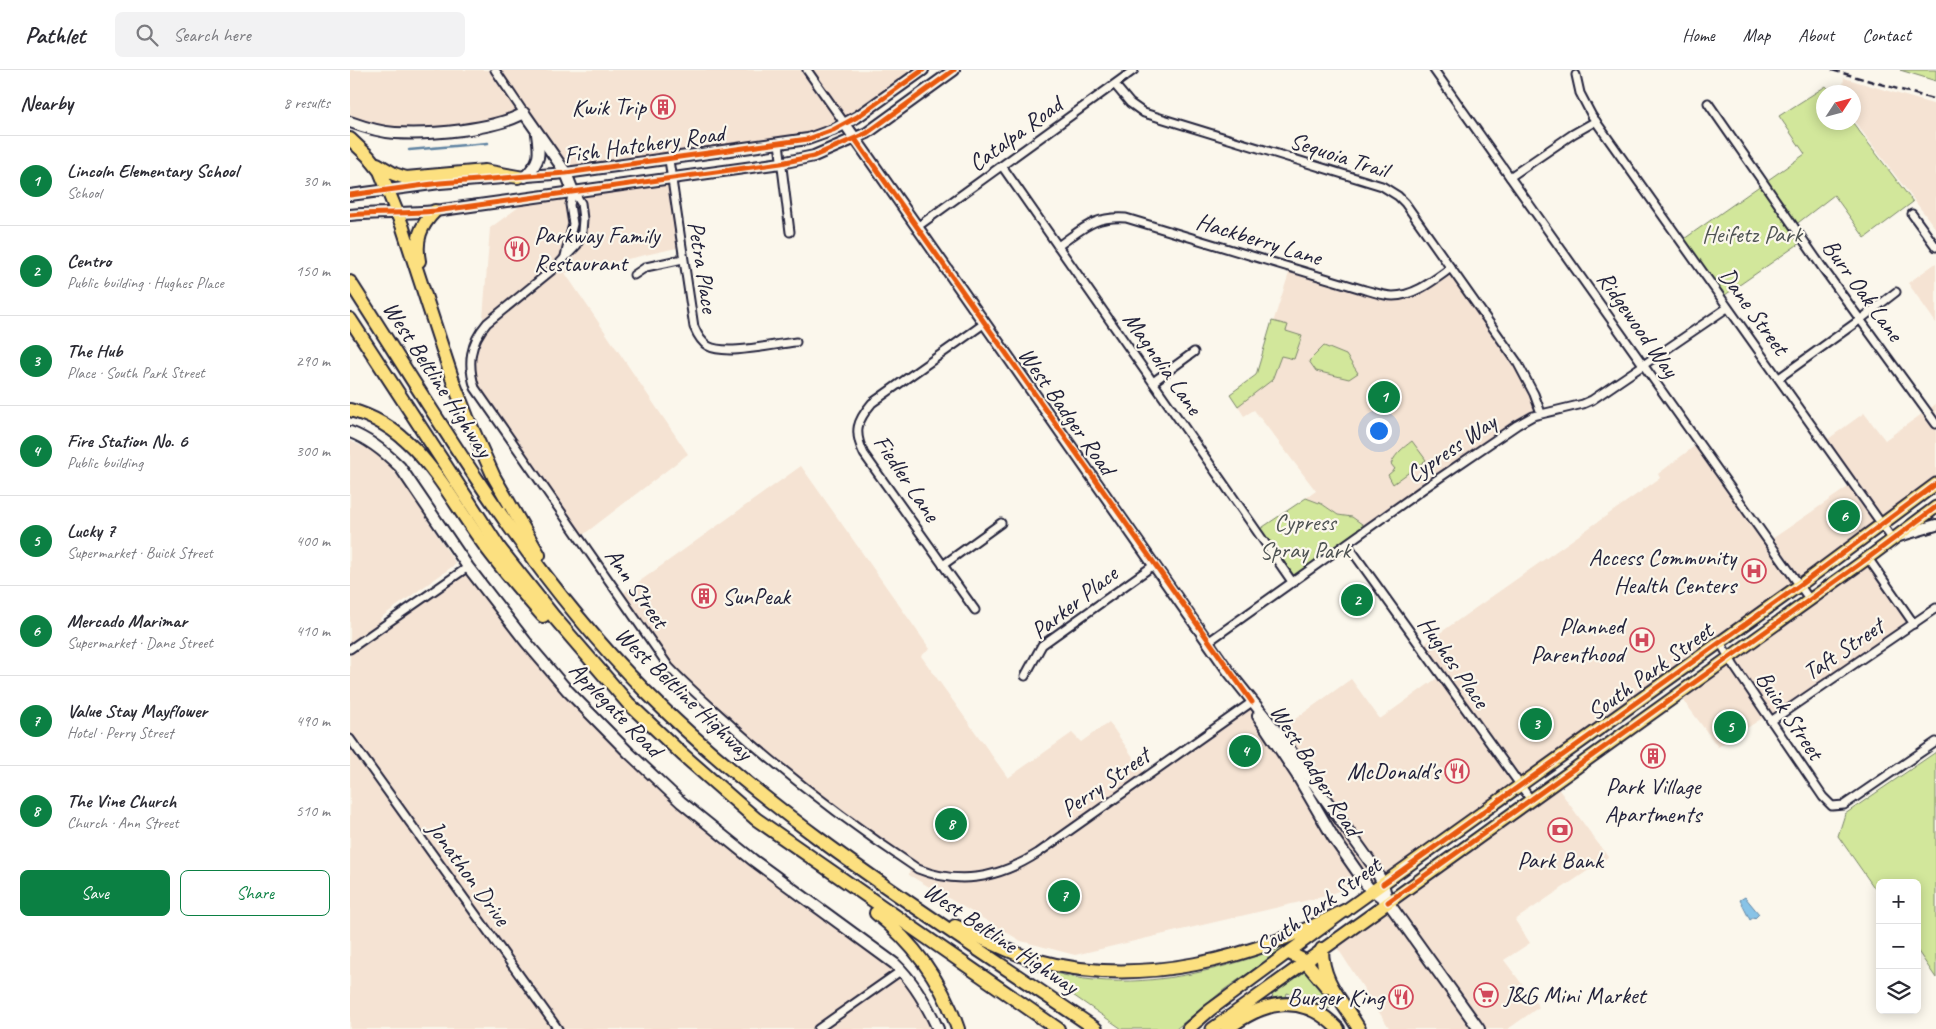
<!DOCTYPE html>
<meta charset="utf-8">
<style>
:root{--surface:#fff;--page:#f2f2f3;--text:#2b2b33;--muted:#7c7c81;--line:#e1e1e2;--accent:#0b8043}
body{margin:0;font-family:Caveat,sans-serif;background:var(--page);color:var(--text)}
.controls{position:absolute;right:15px;bottom:15px;display:grid;overflow:hidden;border-radius:8px;box-shadow:0 2px 12px #0003}
.controls button{width:45px;height:45px;display:grid;place-items:center;padding:0;border:0;border-bottom:1px solid var(--line);background:var(--surface);color:var(--text);font:25px sans-serif}
.compass{position:absolute;left:1466px;top:15px;width:45px;height:45px;border-radius:50%;background:var(--surface);box-shadow:0 2px 12px #0003;rotate:54deg}
.you{position:absolute;left:1028px;top:360px;width:18px;height:18px;margin:-12px;border:4px solid #fff;border-radius:50%;background:#1a73e8;box-shadow:0 0 0 8px #1a73e833}
.badge{display:grid;place-items:center;width:32px;height:32px;border-radius:50%;background:var(--accent);color:#fff;font-size:16px;font-weight:700}
.pin{position:absolute;translate:-50% -50%;border:2px solid #fff;box-shadow:0 1px 5px #0006}
.list{margin:0;padding:0;list-style:none}
h2{display:flex;justify-content:space-between;align-items:center;height:65px;margin:0;padding:0 20px;font-size:21px}
h2 small{font-size:16px;font-weight:400;color:var(--muted)}
.list li{display:grid;grid-template-columns:32px 1fr auto;gap:15px;align-items:center;box-sizing:border-box;height:90px;padding:0 20px;border-top:1px solid var(--line)}
.list b{display:block;font-size:19px;white-space:nowrap}
.list p{margin:0;font-size:16px;white-space:nowrap;color:var(--muted)}
.list em{font-size:16px;font-style:normal;color:var(--muted)}
.actions{display:flex;gap:10px;padding:15px 20px}
.actions a{flex:1;padding:11px 0;border:1px solid var(--accent);border-radius:8px;text-align:center;font-size:18px;color:var(--accent)}
.actions .main{background:var(--accent);color:#fff}
.icon{flex:none;width:28px;height:28px;fill:none;stroke:currentColor;stroke-width:2;stroke-linecap:round;stroke-linejoin:round}
.map{position:relative;flex:none;width:1586px;height:959px;overflow:hidden}
header{display:flex;align-items:center;gap:30px;box-sizing:border-box;height:70px;padding:0 25px;background:var(--surface);border-bottom:1px solid var(--line)}
header strong{font-size:24px}
nav{display:flex;gap:28px;margin-inline-start:auto;font-size:18px}
.search{width:350px;height:45px;background:var(--page);display:flex;align-items:center;gap:12px;box-sizing:border-box;padding:0 18px;border-radius:8px;color:var(--muted);font-size:19px}
main{display:flex}
aside{flex:1;background:var(--surface)}
.map>svg:first-child{display:block}
</style>
<header>
<strong>Pathlet</strong>
<div class="search"><svg class="icon" aria-label="search" viewBox="0 0 24 24"><circle cx="10" cy="10" r="6"/><path d="M15 15l6 6"/></svg>Search here</div>
<nav><a>Home</a><a>Map</a><a>About</a><a>Contact</a></nav>
</header>
<main>
<aside>
<h2>Nearby<small>8 results</small></h2>
<ul class="list">
<li><span class="badge">1</span><div><b>Lincoln Elementary School</b><p>School</p></div><em>30 m</em></li>
<li><span class="badge">2</span><div><b>Centro</b><p>Public building · Hughes Place</p></div><em>150 m</em></li>
<li><span class="badge">3</span><div><b>The Hub</b><p>Place · South Park Street</p></div><em>290 m</em></li>
<li><span class="badge">4</span><div><b>Fire Station No. 6</b><p>Public building</p></div><em>300 m</em></li>
<li><span class="badge">5</span><div><b>Lucky 7</b><p>Supermarket · Buick Street</p></div><em>400 m</em></li>
<li><span class="badge">6</span><div><b>Mercado Marimar</b><p>Supermarket · Dane Street</p></div><em>410 m</em></li>
<li><span class="badge">7</span><div><b>Value Stay Mayflower</b><p>Hotel · Perry Street</p></div><em>490 m</em></li>
<li><span class="badge">8</span><div><b>The Vine Church</b><p>Church · Ann Street</p></div><em>510 m</em></li>
</ul>
<div class="actions"><a class="main">Save</a><a>Share</a></div>
</aside>
<div class="map">
<svg width="1586" height="959" viewBox="0 0 1586 959">
<rect width="100%" height="100%" fill="#fbf7ec"/>
<filter id="ink" filterUnits="userSpaceOnUse"><feTurbulence type="fractalNoise" baseFrequency=".02" numOctaves="2"/><feDisplacementMap in="SourceGraphic" scale="10" xChannelSelector="R" yChannelSelector="G"/><feConvolveMatrix kernelMatrix="1 2 1 2 8 2 1 2 1" color-interpolation-filters="sRGB"/></filter>
<g filter="url(#ink)">
<g fill="#f5e3d3">
<path d="M0,0H573L483,60L216,103L174,43L166,48L59,63L0,52Z"/>
<path d="M1494,8L1586,35V159L1504,51V22H1492Z"/>
<path d="M321,107L331,177L215,203L338,384L229,468L131,329L125,293L130,273L139,257L133,248L140,158L184,126Z"/>
<path d="M1586,193V253L1558,213Z"/>
<path d="M941,197L1015,220L1054,225L1101,198L1167,292L1191,343L1019,459L1002,447L988,445L972,434L956,428L966,421L904,340L894,346L880,324L906,305Z"/>
<path d="M1586,334V414L1033,814H1005L976,826L725,885L671,871L559,805L560,794L455,719L332,611L269,526L451,396L580,579L571,586L658,708L722,663L731,672L759,652L796,706L902,632L927,662L1001,609L1030,649L1090,606L1070,577L1310,408L1308,404L1346,375L1419,471L1501,415L1474,372L1514,343L1535,370Z"/>
<path d="M0,371L21,380L39,395L57,418L106,494L30,548L36,560L115,504L176,572L331,732L545,894L588,959H0Z"/>
<path d="M1518,488L1564,554L1421,651L1417,645L1368,677L1328,623Z"/>
<path d="M1204,713L1258,787L1165,850L1180,873L1154,890L1189,937L1158,959H1040L983,871Z"/>
</g>
<g fill="#d2e79b" stroke="#7a846b">
<path d="M1550,0H1586V11Z"/>
<path d="M1476,16L1481,22H1474V52L1503,53L1563,132L1515,168L1484,125L1440,159L1450,173L1375,225L1334,169L1455,84L1429,46Z"/>
<path d="M922,251L938,255L936,261L952,266L944,289L931,286L922,310L888,336L880,324L906,305Z"/>
<path d="M974,276L996,285L1008,303L999,309L966,301L959,291Z"/>
<path d="M1062,371L1076,390L1043,414L1038,405L1045,399L1041,394C1046,383 1053,378 1062,371Z"/>
<path d="M956,428L972,434L988,445L1002,447L1019,459L943,513L907,461Z"/>
<path d="M1586,682V908L1567,880V813H1530V826L1488,766L1495,744Z"/>
<path d="M935,876L936,877L875,919L826,959H772L681,896C687,896 695,900 702,902C716,906 730,909 744,910C809,916 875,899 935,876Z"/>
<path d="M956,901L962,906L980,932L981,936L979,939L959,929L937,923L936,927L923,928L922,925Z"/>
</g>
<path fill="#88c3e7" stroke="#5f83a2" d="M1395,827L1409,844L1405,848L1404,847L1400,850L1390,830Z"/>
<g fill="none" stroke-linecap="round" stroke-linejoin="round">
<path stroke="#5f83a2" stroke-width="2.5" d="M59,80L138,73"/>
<g stroke="#22223b" stroke-width="11">
<g id="street">
<path d="M145,0L174,43"/>
<path d="M457,0L495,54"/>
<path d="M1084,0L1460,530"/>
<path d="M1226,5L1230,23L1242,46L1543,470"/>
<path d="M765,15L780,33L794,43L1032,116L1048,126L1055,133L1167,292L1184,324L1191,343"/>
<path d="M1358,33L1472,197L1586,354"/>
<path d="M429,73L440,162"/>
<path d="M319,90L344,257C347,264 351,272 358,276C376,286 424,274 446,272"/>
<path d="M652,96L943,513"/>
<path d="M1160,107L1223,64L1246,51"/>
<path d="M223,121L231,133L233,149L232,162L227,175L207,196L137,253C120,273 117,293 125,318L319,597C339,618 361,637 383,657C441,709 503,756 568,799C610,816 651,807 688,783L902,632"/>
<path d="M1562,144L1586,177"/>
<path d="M567,157L784,0"/>
<path d="M708,176C734,158 743,146 776,148L1015,220C1024,222 1034,226 1043,226C1065,226 1084,210 1101,198"/>
<path d="M215,186L223,154L220,135L223,121"/>
<path d="M284,205L296,197L333,189"/>
<path d="M1429,308L1511,249L1546,222"/>
<path d="M803,312L844,282"/>
<path d="M997,474L1181,730"/>
<path d="M1518,488L1564,554"/>
<path d="M593,495L651,453"/>
<path d="M625,540L514,384C503,361 507,351 522,333L635,253"/>
<path d="M858,572L1076,417L1167,355L1183,346L1233,334L1242,330L1377,238"/>
<path d="M1370,572L1384,596L1473,727L1482,736L1494,735L1586,672"/>
<path d="M0,579L118,497"/>
<path d="M675,606L692,575L804,495"/>
<path d="M1421,651L1586,538"/>
<path d="M0,669L208,959"/>
<path d="M468,959L552,900"/>
</g>
</g>
<g stroke="#22223b" stroke-width="14">
<g id="secondary">
<path d="M0,52C14,57 30,62 45,63C79,65 145,60 174,43L216,103L223,121"/>
<path d="M495,54L879,602L927,662L1024,797L1033,814L1038,832L1129,959"/>
<path d="M175,107C191,90 190,85 187,64"/>
<path d="M0,125L90,113L216,103L458,69L483,60L507,47L573,0"/>
<path d="M0,145C29,142 56,144 85,141L431,93L464,86L517,63L604,0"/>
<path d="M0,362C19,369 36,383 50,397L118,497L176,572L217,620L279,683L331,732L403,790L545,894C564,912 577,935 588,959"/>
<path d="M1549,466L1586,455"/>
<path d="M908,646L947,705L983,767L1018,817L1038,832"/>
</g>
</g>
<g stroke="#22223b" stroke-width="15">
<g id="primary">
<path d="M838,959L860,940L996,840L1450,515L1586,414"/>
<path d="M862,959L1518,488L1586,437"/>
</g>
</g>
<g stroke="#22223b" stroke-width="16">
<g id="highway">
<path d="M0,69L18,86L30,101L52,155L104,314L117,347L144,407L189,485"/>
<path d="M27,94L44,104L56,108L135,101L168,107"/>
<path d="M69,191C65,170 70,156 85,141"/>
<path d="M0,212C91,353 176,501 295,621C428,754 591,853 746,959"/>
<path d="M0,249L150,479L204,547L278,633L332,684L406,749L708,959"/>
<path d="M0,340C66,357 93,418 130,469C149,496 171,521 193,546"/>
<path d="M526,843C565,874 592,912 608,959"/>
<path d="M605,856C632,867 657,882 685,890C790,919 902,889 996,840"/>
<path d="M972,879C972,913 993,931 1009,959"/>
<path d="M939,883L955,891L977,917"/>
<path d="M877,959C915,930 953,922 988,959"/>
</g>
</g>
<use href="#street" stroke="#fbf7ec" stroke-width="7"/>
<use href="#secondary" stroke="#fbf7ec" stroke-width="10"/>
<use href="#primary" stroke="#fce080" stroke-width="11"/>
<use href="#highway" stroke="#fce080" stroke-width="12"/>
<path stroke="#22223b" stroke-width="2.5" stroke-dasharray="8 4" stroke-linecap="butt" d="M1482,0L1586,30"/>
<g stroke="#fbf7ec" stroke-width="8">
<g id="cycleway">
<path d="M505,69L902,632"/>
<path d="M0,125L90,113L216,103L458,69L483,60L507,47L573,0"/>
<path d="M0,145C29,142 56,144 85,141L431,93L464,86L517,63L604,0"/>
<path d="M1033,814L1450,515L1586,414"/>
<path d="M1038,832L1518,488L1586,437"/>
</g>
</g>
<use href="#cycleway" stroke="#e8590c" stroke-width="5"/>
</g>
</g>
<defs>
<g id="building-ring" transform="scale(1.25)"><circle r="9.5" fill="#fbf7ec" stroke="#d1495b" stroke-width="1.5"/><path d="M-4-6H4V6H1V3H-1V6H-4ZM-2.5-4.3h1.7v1.8h-1.7ZM.8-4.3h1.7v1.8H.8ZM-2.5-1h1.7V.8h-1.7ZM.8-1h1.7V.8H.8Z" fill="#d1495b"/></g>
<g id="restaurant-ring" transform="scale(1.25)"><circle r="9.5" fill="#fbf7ec" stroke="#d1495b" stroke-width="1.5"/><path d="M-5-6h1v4h1v-4h1v4h1v-4h1v5L-1.5 .5V6h-2V.5L-5-1ZM5-6V6H3V1.5H1.5Q1.5-4 5-6Z" fill="#d1495b"/></g>
<g id="hospital-ring" transform="scale(1.25)"><circle r="9.5" fill="#fbf7ec" stroke="#d1495b" stroke-width="1.5"/><path d="M-5-5h3v3.5h4V-5h3V5h-3V1.5h-4V5h-3Z" fill="#d1495b"/></g>
<g id="bank-ring" transform="scale(1.25)"><circle r="9.5" fill="#fbf7ec" stroke="#d1495b" stroke-width="1.5"/><path d="M-6-4H6V4H-6ZM0-2.3a2.3 2.3 0 1 0 0 4.6a2.3 2.3 0 1 0 0-4.6Z" fill="#d1495b"/></g>
<g id="supermarket-ring" transform="scale(1.25)"><circle r="9.5" fill="#fbf7ec" stroke="#d1495b" stroke-width="1.5"/><path d="M-6-5.5h2.5l.6 2H6L4.5 2H-2.5L-4.4-4H-6ZM-1.5 3.2a1.3 1.3 0 1 0 .1 0ZM3 3.2a1.3 1.3 0 1 0 .1 0Z" fill="#d1495b"/></g>
</defs>
<g fill-rule="evenodd">
<use href="#building-ring" x="313" y="37"/>
<use href="#restaurant-ring" x="167" y="179"/>
<use href="#hospital-ring" x="1404" y="501"/>
<use href="#building-ring" x="354" y="526"/>
<use href="#hospital-ring" x="1292" y="570"/>
<use href="#building-ring" x="1303" y="686"/>
<use href="#restaurant-ring" x="1107" y="701"/>
<use href="#bank-ring" x="1210" y="760"/>
<use href="#supermarket-ring" x="1136" y="925"/>
<use href="#restaurant-ring" x="1051" y="927"/>
</g>
<g text-anchor="middle" dominant-baseline="central" stroke-width="4.5" stroke-linejoin="round" paint-order="stroke">
<g font-size="24" fill="#22223b" stroke="#fbf7ec" text-anchor="end">
<text x="296" y="37">Kwik Trip</text>
<text x="184" y="165" text-anchor="start">Parkway Family<tspan x="184" dy="28">Restaurant</tspan></text>
<text x="1386" y="487">Access Community<tspan x="1386" dy="28">Health Centers</tspan></text>
<text x="372" y="526" text-anchor="start">SunPeak</text>
<text x="1274" y="556">Planned<tspan x="1274" dy="28">Parenthood</tspan></text>
<text x="1090" y="701">McDonald's</text>
<text x="1303" y="716" text-anchor="middle">Park Village<tspan x="1303" dy="28">Apartments</tspan></text>
<text x="1210" y="790" text-anchor="middle">Park Bank</text>
<text x="1154" y="925" text-anchor="start">J&amp;G Mini Market</text>
<text x="1034" y="927">Burger King</text>
</g>
<g font-size="24" fill="#22223b" stroke="#fbf7ec">
<text transform="translate(665 64) rotate(-36)">Catalpa Road</text>
<text transform="translate(294 74) rotate(-8)">Fish Hatchery Road</text>
<text transform="translate(989 85) rotate(18)">Sequoia Trail</text>
<text transform="translate(909 169) rotate(17)">Hackberry Lane</text>
<text transform="translate(353 197) rotate(81)">Petra Place</text>
<text transform="translate(1513 220) rotate(54)">Burr Oak Lane</text>
<text transform="translate(1404 241) rotate(54)">Dane Street</text>
<text transform="translate(1288 254) rotate(55)">Ridgewood Way</text>
<text transform="translate(813 293) rotate(55)">Magnolia Lane</text>
<text transform="translate(88 309) rotate(57)">West Beltline Highway</text>
<text transform="translate(717 341) rotate(55)">West Badger Road</text>
<text transform="translate(1101 378) rotate(-34)">Cypress Way</text>
<text transform="translate(557 408) rotate(56)">Fiedler Lane</text>
<text transform="translate(287 518) rotate(55)">Ann Street</text>
<text transform="translate(724 532) rotate(-38)">Parker Place</text>
<text transform="translate(1493 579) rotate(-34)">Taft Street</text>
<text transform="translate(1104 592) rotate(55)">Hughes Place</text>
<text transform="translate(1300 601) rotate(-36)">South Park Street</text>
<text transform="translate(334 623) rotate(44)">West Beltline Highway</text>
<text transform="translate(266 639) rotate(46)">Applegate Road</text>
<text transform="translate(1440 645) rotate(56)">Buick Street</text>
<text transform="translate(966 700) rotate(58)">West Badger Road</text>
<text transform="translate(755 712) rotate(-35)">Perry Street</text>
<text transform="translate(119 803) rotate(54)">Jonathon Drive</text>
<text transform="translate(968 836) rotate(-36)">South Park Street</text>
<text transform="translate(651 868) rotate(34)">West Beltline Highway</text>
</g>
<g font-size="24" fill="#4e5353" stroke="#fbf7ec">
<text x="1402" y="164">Heifetz Park</text>
<text x="955" y="452">Cypress<tspan x="955" dy="28">Spray Park</tspan></text>
</g>
</g>
</svg>
<div class="controls">
<button>+</button>
<button>−</button>
<button><svg class="icon" aria-label="layers" viewBox="0 0 24 24"><path d="M12 4l9 5-9 5-9-5zM3 14l9 5 9-5"/></svg></button>
</div>
<svg class="compass" viewBox="-18 -18 36 36"><path d="M0-13l5 13h-10z" fill="#e53935"/><path d="M0 13l5-13h-10z" fill="#7c7c81"/></svg>
<div class="you"></div>
<div class="pin badge" style="left:1034px;top:327px">1</div>
<div class="pin badge" style="left:1007px;top:530px">2</div>
<div class="pin badge" style="left:1186px;top:654px">3</div>
<div class="pin badge" style="left:895px;top:681px">4</div>
<div class="pin badge" style="left:1380px;top:657px">5</div>
<div class="pin badge" style="left:1494px;top:446px">6</div>
<div class="pin badge" style="left:714px;top:826px">7</div>
<div class="pin badge" style="left:601px;top:754px">8</div>
</div>
</main>
